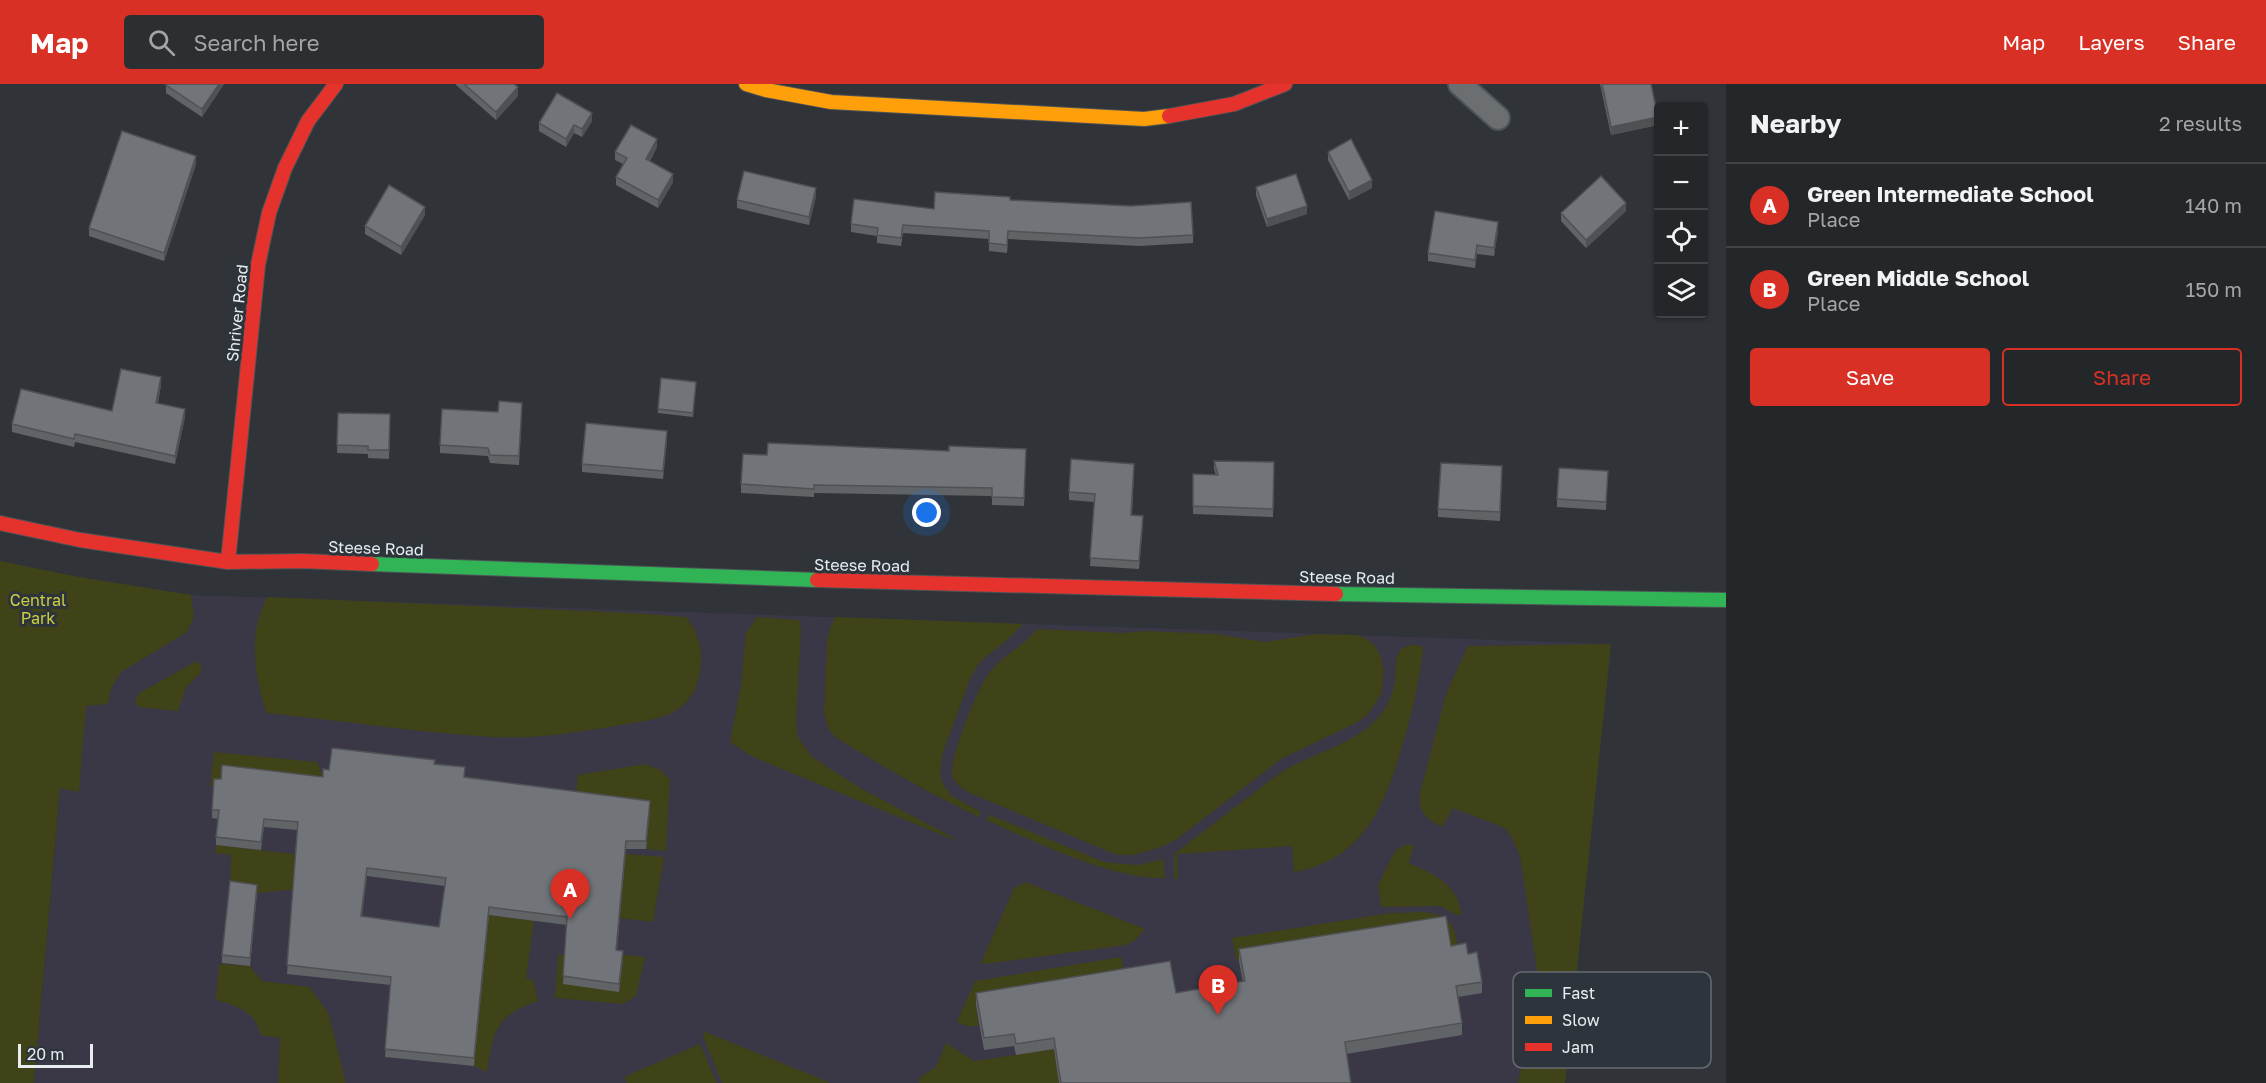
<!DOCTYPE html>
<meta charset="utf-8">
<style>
:root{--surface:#24272a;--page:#2c2f32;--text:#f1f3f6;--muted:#a3a5a8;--line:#414447;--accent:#d93025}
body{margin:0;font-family:"Golos Text",sans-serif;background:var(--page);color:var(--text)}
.controls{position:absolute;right:18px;top:18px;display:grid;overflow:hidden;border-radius:6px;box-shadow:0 2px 4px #0004}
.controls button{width:54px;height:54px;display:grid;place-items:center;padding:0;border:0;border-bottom:2px solid var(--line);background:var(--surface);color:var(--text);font:30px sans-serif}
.scale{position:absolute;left:18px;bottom:15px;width:75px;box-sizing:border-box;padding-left:6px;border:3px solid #e8edf1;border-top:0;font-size:16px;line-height:21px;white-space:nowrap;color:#e8edf1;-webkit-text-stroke:4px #2d343b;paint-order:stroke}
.you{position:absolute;left:927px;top:429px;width:21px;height:21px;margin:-15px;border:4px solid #fff;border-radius:50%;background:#1a73e8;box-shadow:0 0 0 9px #1a73e833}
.badge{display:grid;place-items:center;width:39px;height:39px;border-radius:50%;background:var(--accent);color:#fff;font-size:20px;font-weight:700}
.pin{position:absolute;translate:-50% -50px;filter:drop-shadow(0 2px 3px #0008)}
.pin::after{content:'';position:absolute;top:32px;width:21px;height:18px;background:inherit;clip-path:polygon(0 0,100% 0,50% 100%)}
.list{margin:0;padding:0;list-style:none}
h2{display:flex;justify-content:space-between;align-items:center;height:78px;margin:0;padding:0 24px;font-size:26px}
h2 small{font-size:20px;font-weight:400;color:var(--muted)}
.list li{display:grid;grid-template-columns:39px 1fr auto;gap:18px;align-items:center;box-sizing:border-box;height:84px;padding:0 24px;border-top:2px solid var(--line)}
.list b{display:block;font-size:22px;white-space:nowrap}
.list p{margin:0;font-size:20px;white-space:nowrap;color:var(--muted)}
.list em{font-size:20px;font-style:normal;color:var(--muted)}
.actions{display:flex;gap:12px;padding:18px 24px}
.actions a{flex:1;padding:14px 0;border:2px solid var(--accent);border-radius:6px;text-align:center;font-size:21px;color:var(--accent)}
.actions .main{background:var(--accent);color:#fff}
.icon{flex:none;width:33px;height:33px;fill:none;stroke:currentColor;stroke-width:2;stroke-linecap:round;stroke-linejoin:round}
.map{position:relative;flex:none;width:1726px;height:999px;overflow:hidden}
header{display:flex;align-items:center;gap:36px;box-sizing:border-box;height:84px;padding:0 30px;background:var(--accent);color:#fff}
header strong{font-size:28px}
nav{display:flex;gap:33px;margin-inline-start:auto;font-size:21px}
.search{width:420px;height:54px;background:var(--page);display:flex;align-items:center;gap:15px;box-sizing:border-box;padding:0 21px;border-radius:6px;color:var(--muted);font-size:22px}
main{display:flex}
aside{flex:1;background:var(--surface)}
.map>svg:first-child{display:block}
</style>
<header>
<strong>Map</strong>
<div class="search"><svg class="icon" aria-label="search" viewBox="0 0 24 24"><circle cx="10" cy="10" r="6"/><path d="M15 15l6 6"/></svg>Search here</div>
<nav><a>Map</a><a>Layers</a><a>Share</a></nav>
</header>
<main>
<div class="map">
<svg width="1726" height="999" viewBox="0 0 1726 999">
<rect width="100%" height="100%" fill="#303438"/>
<path fill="#3a3747" d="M79,493L191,511L1611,560L1565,999H34Z"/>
<g fill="#404218">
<path d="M0,477L79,493L191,511L194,533L187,548L121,588L111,605L108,620L86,622L79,708L60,704L34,999H0Z"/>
<path d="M267,513L633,529L686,533C699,548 704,569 700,588C697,604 691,617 677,626C660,637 634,638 615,642C575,649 534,655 493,653C417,649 341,636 266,629C255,590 247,551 267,513Z"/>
<path d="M757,533L799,536L801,547L796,639L798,653L812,673L860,704L954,754V756L753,673L730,658L741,601L746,549Z"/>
<path d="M836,533L1023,540L1008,555L979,579L970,595L942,671L940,692L945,703L952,712L981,728L979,733C928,709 881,682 834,652L828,644L824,630L827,557L830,543Z"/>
<path d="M1037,545L1123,549L1145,547L1216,550L1265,558L1316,550L1356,551L1367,555L1376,563L1381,573L1384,588L1381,610L1369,629L1358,638L1281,675L1177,755L1164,762L1133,771H1117L970,709C964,705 956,701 953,694C947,679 978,603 989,589C1002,572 1025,561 1037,545Z"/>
<path d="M1611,560L1565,999H1518L1521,985L1527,983L1526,944L1545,939L1520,772L1512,754L1505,744L1453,724L1442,743C1427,735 1417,728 1420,709L1446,610L1468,562Z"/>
<path d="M1410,561L1422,562L1423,566C1420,595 1413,624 1405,652C1388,714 1367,776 1294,788L1292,762L1177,770L1178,795H1174V770L1280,689C1313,668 1361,660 1384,626C1390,618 1394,606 1395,595C1397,581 1392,566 1410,561Z"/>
<path d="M197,577L202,582L200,590L186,603L178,627L138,623L135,617L139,609Z"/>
<path d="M214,668L317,678L323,693L214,703L210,702Z"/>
<path d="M644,680L661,686L670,696L666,767L646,765L650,725L575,715L578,691Z"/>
<path d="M990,731L1104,778L1138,781L1163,775L1165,794C1113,796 1035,758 986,736Z"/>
<path d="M216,761L301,771L299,805L257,809L230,805L231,771L215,769Z"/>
<path d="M1404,761H1414L1409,779C1435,791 1457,799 1462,831L1455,830L1440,822L1381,823L1378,801L1395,767Z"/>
<path d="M625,770L664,773L653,838L620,834Z"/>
<path d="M1026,798L1030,800L1145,845L1134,857L1126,861L985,880L981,879L1014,804Z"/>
<path d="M1422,828C1455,832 1455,843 1459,873L1451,874L1446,843L1236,876L1232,854L1391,829Z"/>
<path d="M489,831L534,837L526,894L534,897L538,917C495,932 494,946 487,988L474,982Z"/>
<path d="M558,871H566L619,908L623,875H620L624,871L645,873L636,912L623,920L555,914Z"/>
<path d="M1121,873L1125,896L976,921L979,942H966L957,937L975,897Z"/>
<path d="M219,880L250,882L262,897L309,903L328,928L346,999H278L280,954L261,951C259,947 258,941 255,937C247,925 229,919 216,916Z"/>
<path d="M703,947L831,999H722L704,955Z"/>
<path d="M946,959L974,977L1054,965L1059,999H919V994L936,983Z"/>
<path d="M700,960L717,999H627L624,993Z"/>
</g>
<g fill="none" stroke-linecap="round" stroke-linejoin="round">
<g stroke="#4e5356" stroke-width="26">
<path id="street" d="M1460,0L1498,34"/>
</g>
<g stroke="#4e5356" stroke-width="16">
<g id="fast">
<path d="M372,480L817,496"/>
<path d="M1336,510L1726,516"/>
</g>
</g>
<g stroke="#4e5356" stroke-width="16">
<path id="slow" d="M746,0L766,6L831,18L1144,35L1169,32"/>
</g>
<g stroke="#4e5356" stroke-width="16">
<g id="jam">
<path d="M1169,32L1234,20L1285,0"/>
<path d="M0,439L80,456L228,478L302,477L372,480"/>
<path d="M228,478L258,181L269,129L285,84L308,37L336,0"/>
<path d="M817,496L1336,510"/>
</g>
</g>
<use href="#street" stroke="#6c6f72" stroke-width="22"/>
<use href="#fast" stroke="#30b455" stroke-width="14"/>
<use href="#slow" stroke="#ff9f0a" stroke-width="14"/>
<use href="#jam" stroke="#e5322d" stroke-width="14"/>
</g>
<g fill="#616467" fill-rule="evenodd">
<path d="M224,0L202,33L166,9V1Z"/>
<path d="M456,0H514L518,12L496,36L456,1Z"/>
<path d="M1600,0H1651L1658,41L1611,51Z"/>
<path d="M592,37L582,53L574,49L566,63L539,47V39Z"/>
<path d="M657,63L650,77L673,98L658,124L616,101V93L623,80L615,76V68Z"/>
<path d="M1328,68L1372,104L1349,116L1328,76Z"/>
<path d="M196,80L164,177L89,152V144Z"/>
<path d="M1256,103L1307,130L1267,143L1256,111Z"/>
<path d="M816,112L809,141L737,124V116Z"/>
<path d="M1010,116L1193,151V159L1139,162L1008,155L1007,169L989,167V155L903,149L901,162L877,159V152L851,148V140L934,125Z"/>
<path d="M1626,127L1586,164L1561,137V129Z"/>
<path d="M425,131L401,171L365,150V142Z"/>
<path d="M1498,146L1494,172L1477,170L1475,184L1428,177V169Z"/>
<path d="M161,301L158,319L185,333L175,380L75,358L74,363L12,348V340L112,327Z"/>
<path d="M696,302L693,333L658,329V325Z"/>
<path d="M522,327L519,381L490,379L488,372L440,369V361L498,328Z"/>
<path d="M338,329L390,330L389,375L368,374V370L337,369Z"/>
<path d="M667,355L663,395L582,388V380Z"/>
<path d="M1026,365L1024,422L992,421V412L814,409V413L741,409V400L767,371Z"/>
<path d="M1214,377L1274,378L1273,433L1193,430V390L1216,391L1214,385Z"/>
<path d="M1608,387L1606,426L1557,423V415Z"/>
<path d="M1134,388L1132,431L1143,440L1139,485L1090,482L1094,418L1069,416V408Z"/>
<path d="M1502,390L1500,437L1438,433V425Z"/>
<path d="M435,680L465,693L650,725L646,765H626L617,866L623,875L619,908L563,900L567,841L489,831L474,982L385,973L391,901L287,890L297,746L264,743L261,766L216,761V753L218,735L212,734V726L323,693L329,686ZM367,792L445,802L439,843L362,832Z"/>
<path d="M257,809L250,882L222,879V871Z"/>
<path d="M1451,862L1468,870L1482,898V909L1458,913L1462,939V951L1346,970L1351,999H1059L1054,965L1016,971L1014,962L984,966L976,921V909H1176L1243,898L1239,877V865Z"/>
</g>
<g fill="#4f5154">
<path d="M219,0H224L202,33V25Z"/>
<path d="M518,3V12L496,36V28Z"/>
<path d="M592,29V37L582,53V45Z"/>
<path d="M1658,33V41L1611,51V43Z"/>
<path d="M574,41V49L566,63V55Z"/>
<path d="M657,55V63L646,83V75Z"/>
<path d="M196,72V80L164,177V169Z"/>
<path d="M673,90V98L658,124V116Z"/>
<path d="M1372,96V104L1349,116V108Z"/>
<path d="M816,104V112L809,141V133Z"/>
<path d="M1626,119V127L1586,164V156Z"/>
<path d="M1307,122V130L1267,143V135Z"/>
<path d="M425,123V131L401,171V163Z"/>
<path d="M1498,138V146L1494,172V164Z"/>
<path d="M1477,161V170L1475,184V176Z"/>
<path d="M161,293V301L156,327V319Z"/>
<path d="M185,325V333L175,380V372Z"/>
<path d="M667,347V355L663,395V387Z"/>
<path d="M650,717V725L646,765V757Z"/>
<path d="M626,757V765L616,874V866Z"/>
<path d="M367,784V792L361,840V832Z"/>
<path d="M257,801V809L250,882V874Z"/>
<path d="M489,823V831L474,982V974Z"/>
<path d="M623,867V875L619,908V900Z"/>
</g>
<g fill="#717478" stroke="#4f5154" stroke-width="1.5" fill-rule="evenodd">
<path d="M166,0H219L202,25L166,1Z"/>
<path d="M464,0H514L518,3L496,28Z"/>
<path d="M1602,0H1651L1658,33L1611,43Z"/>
<path d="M557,9L592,29L582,45L574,41L566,55L539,39Z"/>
<path d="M631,41L657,55L646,75L673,90L658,116L616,93L627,74L615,68Z"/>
<path d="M122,47L196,72L164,169L89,144Z"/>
<path d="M1351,55L1372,96L1349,108L1328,68Z"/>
<path d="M744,87L816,104L809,133L737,116Z"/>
<path d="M1296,90L1307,122L1267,135L1256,103Z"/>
<path d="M1601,92L1626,119L1586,156L1561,129Z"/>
<path d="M389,101L425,123L401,163L365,142Z"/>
<path d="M935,108L1010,113V116L1131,122L1191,118L1193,151L1139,154L1008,147L1007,161L989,159V147L903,141L901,154L877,151L878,144L851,140L854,115L934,125Z"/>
<path d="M1435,127L1498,138L1494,164L1477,161L1475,176L1428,169Z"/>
<path d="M121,285L161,293L156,319L185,325L175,372L75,350L74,355L12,340L21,305L112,327Z"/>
<path d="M661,294L696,298L693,329L658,325Z"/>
<path d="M499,317L522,319L519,372L490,371L488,364L440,361L442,325L498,328Z"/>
<path d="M338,329L390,330L389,366H368V362L337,361Z"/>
<path d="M586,339L667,347L663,387L582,380Z"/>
<path d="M768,359L949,367V362L1026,365L1024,414L992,413V404L814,401V405L741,400L743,370L767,371Z"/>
<path d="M1071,375L1134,380L1131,431L1143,432L1139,477L1090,474L1095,410L1069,408Z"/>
<path d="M1214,377L1274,378L1273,425L1193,422V390L1218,391Z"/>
<path d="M1441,379L1502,382L1500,428L1438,425Z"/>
<path d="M1559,384L1608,387L1606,418L1557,415Z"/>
<path d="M332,664L435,676L434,680L465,683L464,693L650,717L646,757H626L616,866L623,867L619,900L563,892L567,833L489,823L474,974L385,965L391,893L287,881L298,738L264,735L261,758L216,753L219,726H212L214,695H221L222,681L323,693V685L329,686ZM367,784L446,794L439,843L361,832Z"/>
<path d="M230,797L257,801L250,874L222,871Z"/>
<path d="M1446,832L1451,862L1466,859L1468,870L1477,868L1482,898L1456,902L1462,939L1345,958L1351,999H1061L1054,954L1016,960L1014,950L984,954L976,909L1170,877L1176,909L1245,897L1239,865Z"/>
</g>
<g text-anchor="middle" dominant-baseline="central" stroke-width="6" stroke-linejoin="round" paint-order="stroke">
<g font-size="16" fill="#e8edf1" stroke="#2d343b">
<text transform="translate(237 229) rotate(-84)">Shriver Road</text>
<text transform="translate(376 464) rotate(2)">Steese Road</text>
<text transform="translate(862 481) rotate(1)">Steese Road</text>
<text transform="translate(1347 493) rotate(1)">Steese Road</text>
</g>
<g font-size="16" fill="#cccf41" stroke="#2d343b">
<text x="38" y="516">Central<tspan x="38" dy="18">Park</tspan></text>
</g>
</g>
<rect x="1513" y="888" width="198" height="96" rx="9" fill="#2d343b" stroke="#656c72" stroke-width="1.5"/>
<rect x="1525" y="905" width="27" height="8" fill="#30b455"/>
<rect x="1525" y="932" width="27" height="8" fill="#ff9f0a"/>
<rect x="1525" y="959" width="27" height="8" fill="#e5322d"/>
<g font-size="16" fill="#e8edf1">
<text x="1562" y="915">Fast</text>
<text x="1562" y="942">Slow</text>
<text x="1562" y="969">Jam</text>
</g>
</svg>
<div class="controls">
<button>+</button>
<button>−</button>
<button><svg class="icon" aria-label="locate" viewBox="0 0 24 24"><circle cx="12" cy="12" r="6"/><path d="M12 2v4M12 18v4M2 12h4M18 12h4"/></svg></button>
<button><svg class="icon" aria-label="layers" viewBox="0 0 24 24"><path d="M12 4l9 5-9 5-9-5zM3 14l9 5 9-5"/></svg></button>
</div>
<div class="scale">20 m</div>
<div class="you"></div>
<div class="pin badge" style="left:570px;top:835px">A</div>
<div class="pin badge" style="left:1218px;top:931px">B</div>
</div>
<aside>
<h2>Nearby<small>2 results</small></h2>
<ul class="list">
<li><span class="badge">A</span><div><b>Green Intermediate School</b><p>Place</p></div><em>140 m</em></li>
<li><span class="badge">B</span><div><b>Green Middle School</b><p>Place</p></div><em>150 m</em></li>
</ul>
<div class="actions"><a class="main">Save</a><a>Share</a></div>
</aside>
</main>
